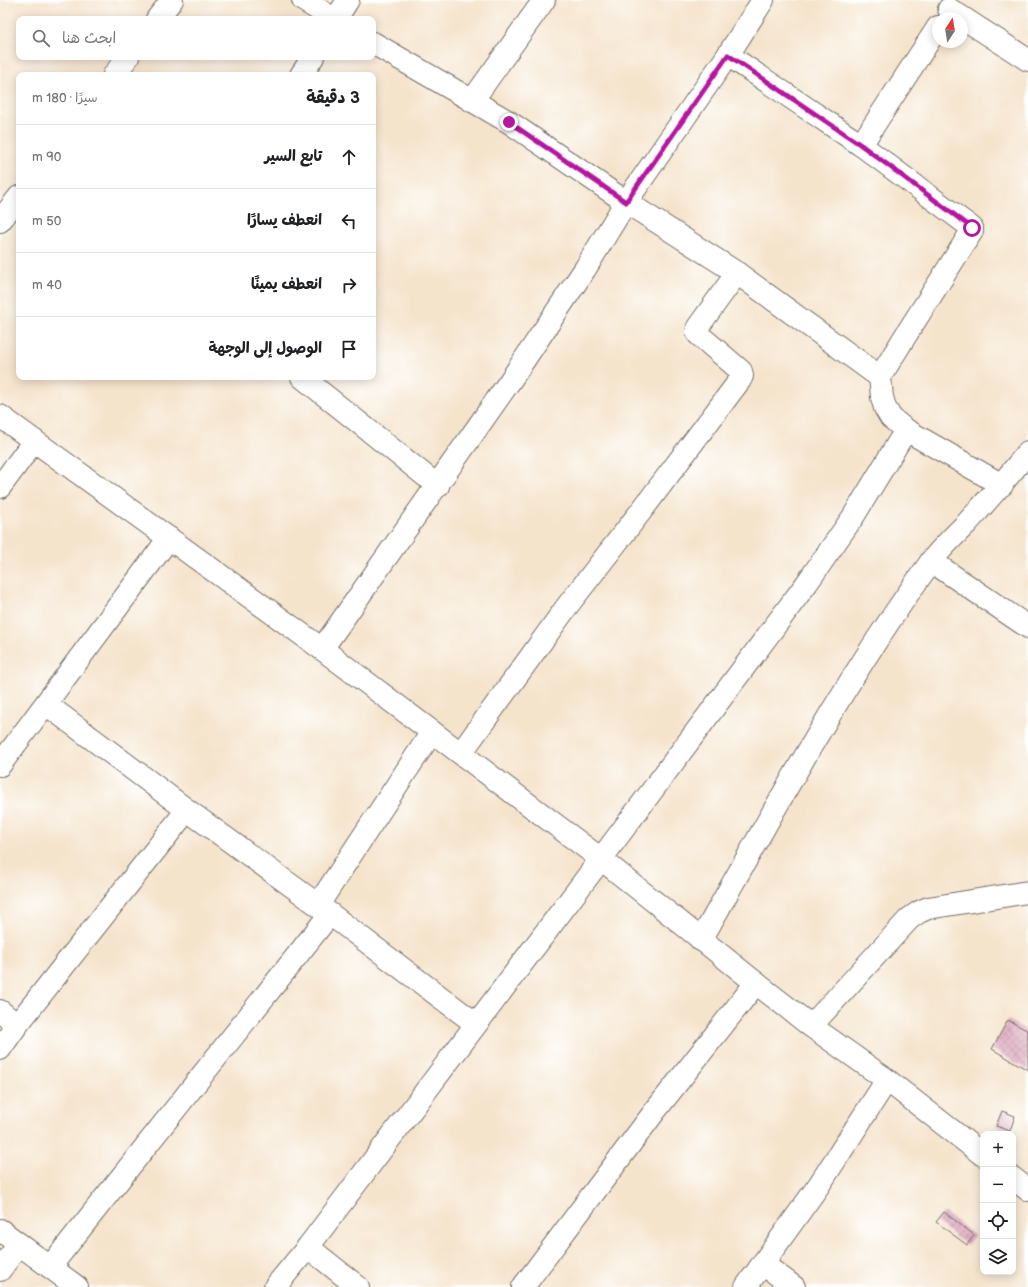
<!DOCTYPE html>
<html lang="ar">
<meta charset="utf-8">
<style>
:root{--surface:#fff;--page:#f2f2f2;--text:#202124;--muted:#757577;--line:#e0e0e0}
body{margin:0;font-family:"Balsamiq Sans","Playpen Sans Arabic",sans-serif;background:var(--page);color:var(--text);direction:rtl}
.controls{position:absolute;right:12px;bottom:12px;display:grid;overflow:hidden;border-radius:8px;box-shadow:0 2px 10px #0003}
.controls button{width:36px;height:36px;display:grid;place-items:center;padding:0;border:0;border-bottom:1px solid var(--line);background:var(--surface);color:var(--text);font:20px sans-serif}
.compass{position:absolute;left:932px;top:12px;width:36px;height:36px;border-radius:50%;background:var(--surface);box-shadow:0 2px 10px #0003;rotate:12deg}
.stop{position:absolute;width:12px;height:12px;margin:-9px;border:3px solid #b5179e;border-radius:50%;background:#fff}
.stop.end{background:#b5179e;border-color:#fff;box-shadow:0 1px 4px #0008}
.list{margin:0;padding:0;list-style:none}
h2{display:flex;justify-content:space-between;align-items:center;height:52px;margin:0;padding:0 16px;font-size:17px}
h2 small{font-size:13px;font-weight:400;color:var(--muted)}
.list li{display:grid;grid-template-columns:26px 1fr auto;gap:12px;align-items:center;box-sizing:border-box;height:64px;padding:0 16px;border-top:1px solid var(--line)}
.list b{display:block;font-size:15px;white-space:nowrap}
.list em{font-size:13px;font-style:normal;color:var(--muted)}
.icon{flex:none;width:22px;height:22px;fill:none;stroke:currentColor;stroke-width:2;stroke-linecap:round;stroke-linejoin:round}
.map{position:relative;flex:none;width:1028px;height:1287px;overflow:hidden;direction:ltr}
.search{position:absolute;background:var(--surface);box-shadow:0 2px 10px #0003;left:16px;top:16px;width:360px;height:44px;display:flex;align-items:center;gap:10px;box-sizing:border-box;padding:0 14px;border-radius:8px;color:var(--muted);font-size:15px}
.panel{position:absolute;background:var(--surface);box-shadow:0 2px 10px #0003;left:16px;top:72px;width:360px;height:308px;border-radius:8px;direction:rtl}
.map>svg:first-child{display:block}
</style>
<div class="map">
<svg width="1028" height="1287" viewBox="0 0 1028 1287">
<defs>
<pattern id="building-cross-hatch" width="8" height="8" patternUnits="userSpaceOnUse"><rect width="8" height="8" fill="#dca5bb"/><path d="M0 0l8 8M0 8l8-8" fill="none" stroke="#b38798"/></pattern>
</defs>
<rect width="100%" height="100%" fill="#fff"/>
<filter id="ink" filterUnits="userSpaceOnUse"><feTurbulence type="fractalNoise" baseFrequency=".025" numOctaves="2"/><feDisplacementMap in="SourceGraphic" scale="8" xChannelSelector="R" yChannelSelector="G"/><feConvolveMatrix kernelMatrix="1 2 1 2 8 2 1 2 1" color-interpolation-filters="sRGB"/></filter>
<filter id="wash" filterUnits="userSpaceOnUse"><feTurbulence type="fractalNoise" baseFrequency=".012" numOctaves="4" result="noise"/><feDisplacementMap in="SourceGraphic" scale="16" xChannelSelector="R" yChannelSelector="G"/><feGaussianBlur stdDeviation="0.9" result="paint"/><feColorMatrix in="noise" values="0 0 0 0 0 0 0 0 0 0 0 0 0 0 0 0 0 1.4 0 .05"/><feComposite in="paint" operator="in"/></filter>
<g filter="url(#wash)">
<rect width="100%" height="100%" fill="#f5e4cc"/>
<g id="blocks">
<g fill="url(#building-cross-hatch)">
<path d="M1008,1020L1028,1031V1070L992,1049Z"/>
<path d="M1002,1111L1015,1116L1010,1131L996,1126Z"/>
<path d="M944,1212L974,1235L967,1245L936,1222Z"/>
</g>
</g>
</g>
<g filter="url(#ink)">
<use href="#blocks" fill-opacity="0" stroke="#726c63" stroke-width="1"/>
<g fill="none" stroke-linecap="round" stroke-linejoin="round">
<g stroke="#726c63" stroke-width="24">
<g id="minor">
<path d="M303,0L334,19"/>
<path d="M949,9L1028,60"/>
<path d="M157,19L172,0"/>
<path d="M336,19L348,0"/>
<path d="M373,43L509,122L626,202L737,273L880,377L882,397L885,408L891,418L906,430L1002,485"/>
<path d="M728,55L861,145L972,228V231L909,330L880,377"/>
<path d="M114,75L128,57"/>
<path d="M301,75L313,57"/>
<path d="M472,101L544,0"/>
<path d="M861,145L938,27"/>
<path d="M0,221L19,197"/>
<path d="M302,377L438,486"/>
<path d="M0,416L322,649L601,859L756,983L811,1026L887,1080L983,1155"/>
<path d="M0,487L34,441"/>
<path d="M931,561L1028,627"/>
<path d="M322,649L510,381L585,269L626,202L728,55L763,0"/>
<path d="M46,704L187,810L318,905L476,1024"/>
<path d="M461,753L568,605L642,510L740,380L742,376L741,371L699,335L697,332L698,327L737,273"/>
<path d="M0,765L169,538"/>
<path d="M318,905L432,732"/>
<path d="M701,940C773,812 843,682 930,563C940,549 954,536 967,523C988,500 1008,477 1028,452"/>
<path d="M0,1011L17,1025"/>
<path d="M811,1026L909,919L919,912L928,908L1028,892"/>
<path d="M0,1049L17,1025L187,810"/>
<path d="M1013,1178L1028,1190"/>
<path d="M0,1230L77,1287"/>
<path d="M308,1247L358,1287"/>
<path d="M763,1264L794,1287"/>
<path d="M50,1267L330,914"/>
<path d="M0,1270L19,1244"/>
<path d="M275,1287L308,1247L601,859L807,583L853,517L906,430"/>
<path d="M523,1287L655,1111L756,983"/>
<path d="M746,1287L819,1185L887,1080"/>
</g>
</g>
<use href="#minor" stroke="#fff" stroke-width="22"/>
</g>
</g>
<g fill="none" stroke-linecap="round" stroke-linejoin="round" filter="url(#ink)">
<path stroke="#b5179e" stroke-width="5" d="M509,122L626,202L728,55L861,145L972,228"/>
</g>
</svg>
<div class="controls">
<button>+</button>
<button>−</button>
<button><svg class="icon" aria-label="locate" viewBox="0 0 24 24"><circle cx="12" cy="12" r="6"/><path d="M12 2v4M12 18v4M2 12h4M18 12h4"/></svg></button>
<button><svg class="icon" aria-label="layers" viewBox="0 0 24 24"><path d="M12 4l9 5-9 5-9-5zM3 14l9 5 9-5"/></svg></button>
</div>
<svg class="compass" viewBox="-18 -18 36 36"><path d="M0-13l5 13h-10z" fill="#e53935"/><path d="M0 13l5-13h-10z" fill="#757577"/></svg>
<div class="stop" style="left:972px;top:228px"></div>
<div class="stop end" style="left:509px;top:122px"></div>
<div class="search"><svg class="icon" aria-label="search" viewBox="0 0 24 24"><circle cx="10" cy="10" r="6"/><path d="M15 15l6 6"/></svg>ابحث هنا</div>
<section class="panel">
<h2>3 دقيقة<small>سيرًا · 180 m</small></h2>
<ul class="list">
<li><svg class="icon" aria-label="ahead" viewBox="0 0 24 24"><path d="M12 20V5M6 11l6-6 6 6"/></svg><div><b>تابع السير</b></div><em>90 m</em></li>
<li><svg class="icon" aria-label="left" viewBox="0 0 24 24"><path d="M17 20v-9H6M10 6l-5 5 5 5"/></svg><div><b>انعطف يسارًا</b></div><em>50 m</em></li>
<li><svg class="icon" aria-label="right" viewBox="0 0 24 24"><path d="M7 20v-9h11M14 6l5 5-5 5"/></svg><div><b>انعطف يمينًا</b></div><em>40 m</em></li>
<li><svg class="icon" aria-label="arrive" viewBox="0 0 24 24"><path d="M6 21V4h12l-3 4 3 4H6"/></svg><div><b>الوصول إلى الوجهة</b></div></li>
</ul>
</section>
</div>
